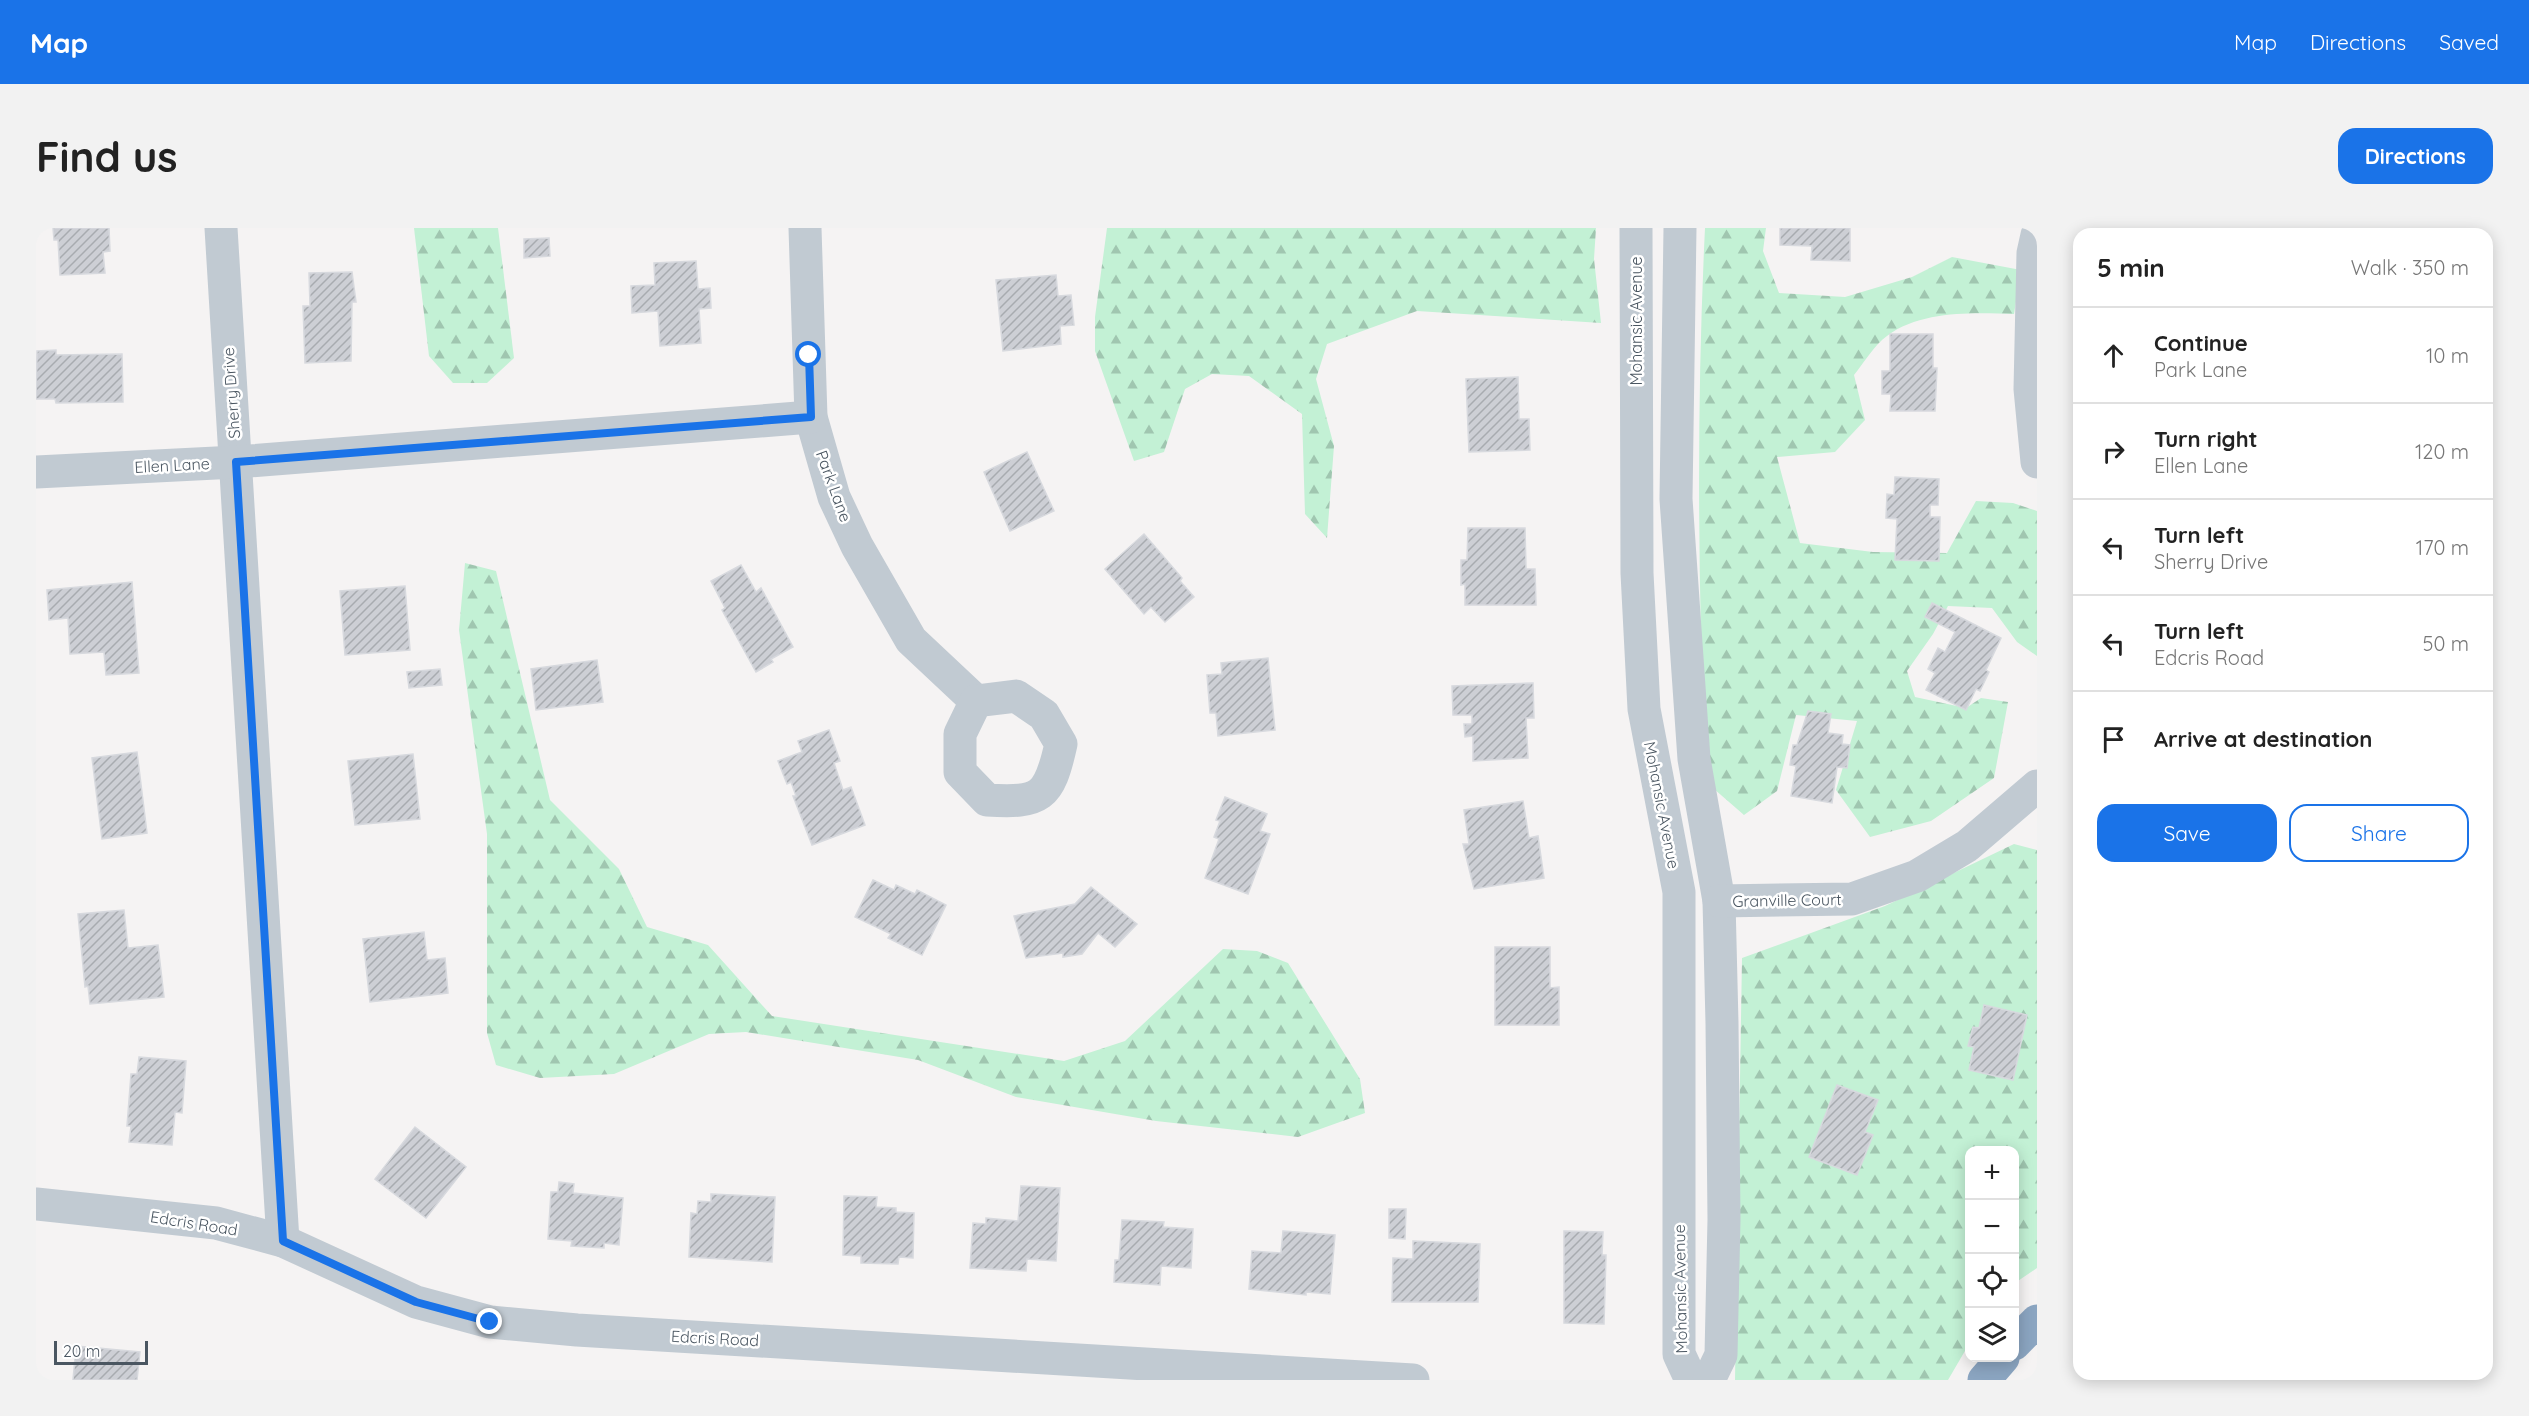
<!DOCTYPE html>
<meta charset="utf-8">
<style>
:root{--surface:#fff;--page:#f2f2f2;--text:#222;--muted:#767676;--line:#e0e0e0;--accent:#1a73e8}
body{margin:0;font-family:Quicksand,sans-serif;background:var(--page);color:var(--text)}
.controls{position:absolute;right:18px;bottom:18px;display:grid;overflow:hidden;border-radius:12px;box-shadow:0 3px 15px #0003}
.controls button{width:54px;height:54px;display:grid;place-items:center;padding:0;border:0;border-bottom:2px solid var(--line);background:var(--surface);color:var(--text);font:30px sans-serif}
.scale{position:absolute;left:18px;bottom:15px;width:94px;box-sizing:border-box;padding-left:6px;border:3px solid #4a5661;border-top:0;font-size:16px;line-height:21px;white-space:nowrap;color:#4a5661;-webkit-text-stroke:4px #fff;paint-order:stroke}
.stop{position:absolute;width:18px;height:18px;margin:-14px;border:4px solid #1a73e8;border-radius:50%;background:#fff}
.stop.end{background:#1a73e8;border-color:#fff;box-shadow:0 2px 6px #0008}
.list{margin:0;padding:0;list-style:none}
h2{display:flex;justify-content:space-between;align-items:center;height:78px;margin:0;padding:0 24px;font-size:26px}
h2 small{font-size:20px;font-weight:400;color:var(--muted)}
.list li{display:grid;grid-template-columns:39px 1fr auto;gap:18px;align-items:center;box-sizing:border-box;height:96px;padding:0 24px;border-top:2px solid var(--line)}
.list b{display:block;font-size:22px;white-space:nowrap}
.list p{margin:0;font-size:20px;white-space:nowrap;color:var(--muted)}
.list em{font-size:20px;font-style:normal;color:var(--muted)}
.actions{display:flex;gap:12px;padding:18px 24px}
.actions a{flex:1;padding:14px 0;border:2px solid var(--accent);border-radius:18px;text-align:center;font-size:21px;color:var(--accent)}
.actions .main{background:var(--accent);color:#fff}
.icon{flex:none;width:33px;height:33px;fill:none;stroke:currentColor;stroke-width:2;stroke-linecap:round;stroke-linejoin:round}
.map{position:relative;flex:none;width:2001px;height:1152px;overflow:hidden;border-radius:18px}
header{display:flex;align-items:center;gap:36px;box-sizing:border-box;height:84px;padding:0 30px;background:var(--accent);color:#fff}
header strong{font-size:28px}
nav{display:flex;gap:33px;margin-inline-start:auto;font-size:21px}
.intro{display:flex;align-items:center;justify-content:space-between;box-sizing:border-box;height:144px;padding:0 36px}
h1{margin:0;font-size:42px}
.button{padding:15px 27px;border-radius:18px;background:var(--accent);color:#fff;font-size:21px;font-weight:700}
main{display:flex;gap:36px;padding:0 36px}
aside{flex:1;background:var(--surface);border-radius:18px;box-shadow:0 3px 15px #0003}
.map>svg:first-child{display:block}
</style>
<header>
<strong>Map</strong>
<nav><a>Map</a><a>Directions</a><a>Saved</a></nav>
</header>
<div class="intro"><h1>Find us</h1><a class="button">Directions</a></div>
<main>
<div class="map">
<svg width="2001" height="1152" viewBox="0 0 2001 1152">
<defs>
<pattern id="forest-firs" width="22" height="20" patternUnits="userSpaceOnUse" patternTransform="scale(1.5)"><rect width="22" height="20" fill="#c3f1d5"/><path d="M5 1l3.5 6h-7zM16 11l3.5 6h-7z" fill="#a0c6b0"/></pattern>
<pattern id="building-hatch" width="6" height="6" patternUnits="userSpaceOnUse" patternTransform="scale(1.5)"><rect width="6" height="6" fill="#cdcfd5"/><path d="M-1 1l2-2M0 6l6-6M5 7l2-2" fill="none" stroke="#a8abb0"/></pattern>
</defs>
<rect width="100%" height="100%" fill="#f5f3f3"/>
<g fill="url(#forest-firs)">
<path d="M378,0H462L478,130L451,155H417L393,128Z"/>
<path d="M1071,0H1560L1558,31L1565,95L1381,83L1291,116L1280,151L1298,218L1291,310L1269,286L1266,186L1213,148L1176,146L1149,161L1128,224L1098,233L1059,123V89Z"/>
<path d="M1669,0H1730L1727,23L1743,65L1809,69L1876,49L1916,29L1985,42L1978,86C1938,85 1886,82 1851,108C1838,117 1828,135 1818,147L1829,192L1799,224L1741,229L1764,315L1837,324L1911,325L1940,273L1977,275L2001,283V428L1981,414L1956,380L1912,378L1897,406L1871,443L1879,469L1930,480L1945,470L1972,474L1958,550L1895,593L1834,609L1800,562L1821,493L1760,487L1741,563L1708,587L1670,554C1662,370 1660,185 1669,0Z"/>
<path d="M429,335L460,343L514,572L583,641L611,699L672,717L736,788L1028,833L1089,813L1187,721L1221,723L1252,735L1324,851L1329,885L1262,909L1120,893L980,869L882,832L710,804L673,806L578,846L504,850L460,837L451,805V606L423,402Z"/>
<path d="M1978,616L2001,622V1040L1979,1055L1978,922H1934L1933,1116L1912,1152H1699L1706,730L1849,678Z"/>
</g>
<g fill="url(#building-hatch)" stroke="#d7d9de" stroke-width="1.5">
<path d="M17,0H73L74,23L67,24L69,45L24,47L22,12H18Z"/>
<path d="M1744,0H1814V33L1775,32L1776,18L1744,17Z"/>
<path d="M513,10L514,28L488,30V11Z"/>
<path d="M660,33L662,61L674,60L675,80L663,81L665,115L624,118L622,83L596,85L595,58L619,57L618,35Z"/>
<path d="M316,44L320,74H316L315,133L269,135L267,78H274L273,45Z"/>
<path d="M1020,47L1022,68L1035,67L1038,97L1024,98L1025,116L967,123L960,52Z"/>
<path d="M1854,106H1897V140H1901L1899,183H1854L1855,166H1846V143H1854Z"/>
<path d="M20,122V127L86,126L87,174L20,175L19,171H0L1,123Z"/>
<path d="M1482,149L1483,191H1493L1494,222L1433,224L1430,151Z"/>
<path d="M991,224L1018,283L974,303L948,244Z"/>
<path d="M1859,249L1903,251L1902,277H1894V289H1904L1903,333L1859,332L1861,291L1850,290L1851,266L1858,267Z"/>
<path d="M1432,300H1489L1490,341H1499L1500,377H1429V356L1425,357V332H1431Z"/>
<path d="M1108,306L1146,350L1144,353L1158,369L1129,394L1115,379L1108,386L1069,341Z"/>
<path d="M705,337L720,364L725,360L757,419L735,431L737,434L720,444L686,382L689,380L675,353Z"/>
<path d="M96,354L103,445L70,447L68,424L34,426L32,390L13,392L11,362Z"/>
<path d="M369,358L374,422L309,427L304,363Z"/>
<path d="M1896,375L1965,410L1950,442L1953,444L1944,463L1940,461L1930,482L1890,462L1899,445L1892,441L1902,420L1909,424L1919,404L1889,389Z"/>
<path d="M1232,430L1239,502L1182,508L1180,485H1174L1171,447L1186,446L1185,435Z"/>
<path d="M561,432L567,474L500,482L495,441Z"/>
<path d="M404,441L406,457L373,460L371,444Z"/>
<path d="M1497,455L1498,490H1490L1492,530L1437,533V508L1429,509L1428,496H1436V487H1417L1416,458Z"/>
<path d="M1772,483L1795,486L1792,505L1807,507L1806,516L1814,517L1811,540L1801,539L1796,575L1755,568L1760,538L1754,537L1757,517H1761Z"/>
<path d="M793,502L804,533L798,535L807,562L815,559L829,597L776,617L757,568H760L755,554L751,556L742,533L766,524L762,513Z"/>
<path d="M101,524L111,605L66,611L56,530Z"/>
<path d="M377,526L384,591L319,597L312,533Z"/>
<path d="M1189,569L1231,586L1224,603L1234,606L1212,666L1169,650L1183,611L1178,609L1184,593L1180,592Z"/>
<path d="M1487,573L1493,610L1502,608L1508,650L1438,661L1427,616H1433L1428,582Z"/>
<path d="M837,652L858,662L860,657L879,666L881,662L910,677L886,727L852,710L855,706L819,689Z"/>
<path d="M1055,659L1101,696L1079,719L1062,705L1046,726L1027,729V725L990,730L978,688L1039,676Z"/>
<path d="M88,682L92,720L122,717L128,769L54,776L52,758L49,759L42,686Z"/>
<path d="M388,704L391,732L409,730L412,765L334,774L327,711Z"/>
<path d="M1459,719H1514V760L1523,759V797H1459Z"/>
<path d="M1948,777L1991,787L1977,852L1933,842L1938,819L1932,818L1937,799L1943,800Z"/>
<path d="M103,829L150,833L146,885L139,884L136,917L93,914L95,898H91L95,846H101Z"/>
<path d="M1801,857L1842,872L1829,904L1837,907L1821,947L1773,929Z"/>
<path d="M379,899L430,939L390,990L339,951Z"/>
<path d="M523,954L538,956L537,965L587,970L583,1017L568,1015V1020L535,1018L536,1013L512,1011L515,964H522Z"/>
<path d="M985,958L1024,960L1020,1033L991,1031L990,1043L934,1040L937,995L950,996V990L982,993Z"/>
<path d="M675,966L739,969L736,1034L653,1029L655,985L661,986L662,973L675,974Z"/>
<path d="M808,968L841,969L840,979L860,980V984L878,985L877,1030L863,1029L862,1036L825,1035V1028L807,1027Z"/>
<path d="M1353,981H1370L1369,1011L1353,1010Z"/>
<path d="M1086,992L1128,994L1127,999L1157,1001L1155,1040L1125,1038L1124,1057L1078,1054L1079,1032H1083Z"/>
<path d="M1247,1003L1299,1007L1294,1066L1270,1064V1067L1213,1061L1216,1023L1245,1025Z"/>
<path d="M1528,1003L1567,1004L1566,1027H1570L1568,1096L1528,1095Z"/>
<path d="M1377,1013L1444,1016L1442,1074H1356L1357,1030L1377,1031Z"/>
<path d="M40,1118L104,1124L101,1152H37Z"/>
</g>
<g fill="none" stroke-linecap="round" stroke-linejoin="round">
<g stroke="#c1cad2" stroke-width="33">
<path d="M185,0L247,1013"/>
<path d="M769,0L775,189L798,269L821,318L875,412L940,473"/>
<path d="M1600,0L1601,345L1608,481L1643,664V1126L1655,1152"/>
<path d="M1644,0L1640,271L1658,531L1683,673L1686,795L1688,991L1685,1127L1673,1152"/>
<path d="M2001,7L1997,25L1994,161L2001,234"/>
<path d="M0,244L200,234L775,189"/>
<path d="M980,468L1008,487L1025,516C1013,570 1005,575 951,572L924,544V506L940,473Z"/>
<path d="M1683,673L1816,671L1881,648L1931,618L2001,558"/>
<path d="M0,976L180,995L247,1013L380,1074L454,1094L541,1102L1377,1152"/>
</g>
<g stroke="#8ba5c1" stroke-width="33">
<path d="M1978,1116L2001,1093"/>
<path d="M1948,1152L1967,1130"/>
</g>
</g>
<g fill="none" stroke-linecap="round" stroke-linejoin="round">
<path stroke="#1a73e8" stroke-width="8" d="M454,1094L380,1074L247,1013L200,234L775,189L773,127"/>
</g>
<g text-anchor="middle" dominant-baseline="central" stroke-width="5" stroke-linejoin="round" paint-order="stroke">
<g font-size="16" fill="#4a5661" stroke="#fff">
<text transform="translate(1600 93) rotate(-90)">Mohansic Avenue</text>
<text transform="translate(195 165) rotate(-94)">Sherry Drive</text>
<text transform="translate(136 237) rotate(-3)">Ellen Lane</text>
<text transform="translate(798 258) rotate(70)">Park Lane</text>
<text transform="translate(1626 577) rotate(79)">Mohansic Avenue</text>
<text transform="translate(1751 672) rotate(-1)">Granville Court</text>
<text transform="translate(158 995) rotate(9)">Edcris Road</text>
<text transform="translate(1644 1061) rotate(-91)">Mohansic Avenue</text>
<text transform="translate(679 1110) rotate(3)">Edcris Road</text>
</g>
</g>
</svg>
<div class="controls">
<button>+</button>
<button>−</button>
<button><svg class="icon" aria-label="locate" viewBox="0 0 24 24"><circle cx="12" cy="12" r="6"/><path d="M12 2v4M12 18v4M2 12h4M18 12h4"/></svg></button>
<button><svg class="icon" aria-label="layers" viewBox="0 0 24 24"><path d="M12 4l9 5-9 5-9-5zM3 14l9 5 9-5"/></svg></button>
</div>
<div class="scale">20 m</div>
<div class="stop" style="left:773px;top:127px"></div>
<div class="stop end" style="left:454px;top:1094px"></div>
</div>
<aside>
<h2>5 min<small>Walk · 350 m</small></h2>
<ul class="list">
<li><svg class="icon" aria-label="ahead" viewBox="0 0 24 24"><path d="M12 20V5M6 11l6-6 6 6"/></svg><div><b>Continue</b><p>Park Lane</p></div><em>10 m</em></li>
<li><svg class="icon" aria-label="right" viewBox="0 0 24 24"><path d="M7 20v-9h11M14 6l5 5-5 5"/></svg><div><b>Turn right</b><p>Ellen Lane</p></div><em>120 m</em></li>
<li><svg class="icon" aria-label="left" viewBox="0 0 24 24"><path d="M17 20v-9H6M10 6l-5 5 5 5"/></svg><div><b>Turn left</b><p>Sherry Drive</p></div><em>170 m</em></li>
<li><svg class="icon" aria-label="left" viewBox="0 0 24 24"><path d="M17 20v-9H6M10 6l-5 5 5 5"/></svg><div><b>Turn left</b><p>Edcris Road</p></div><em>50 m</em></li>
<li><svg class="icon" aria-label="arrive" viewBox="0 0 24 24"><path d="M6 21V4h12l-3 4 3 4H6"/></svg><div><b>Arrive at destination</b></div></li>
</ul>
<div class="actions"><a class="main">Save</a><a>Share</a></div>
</aside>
</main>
